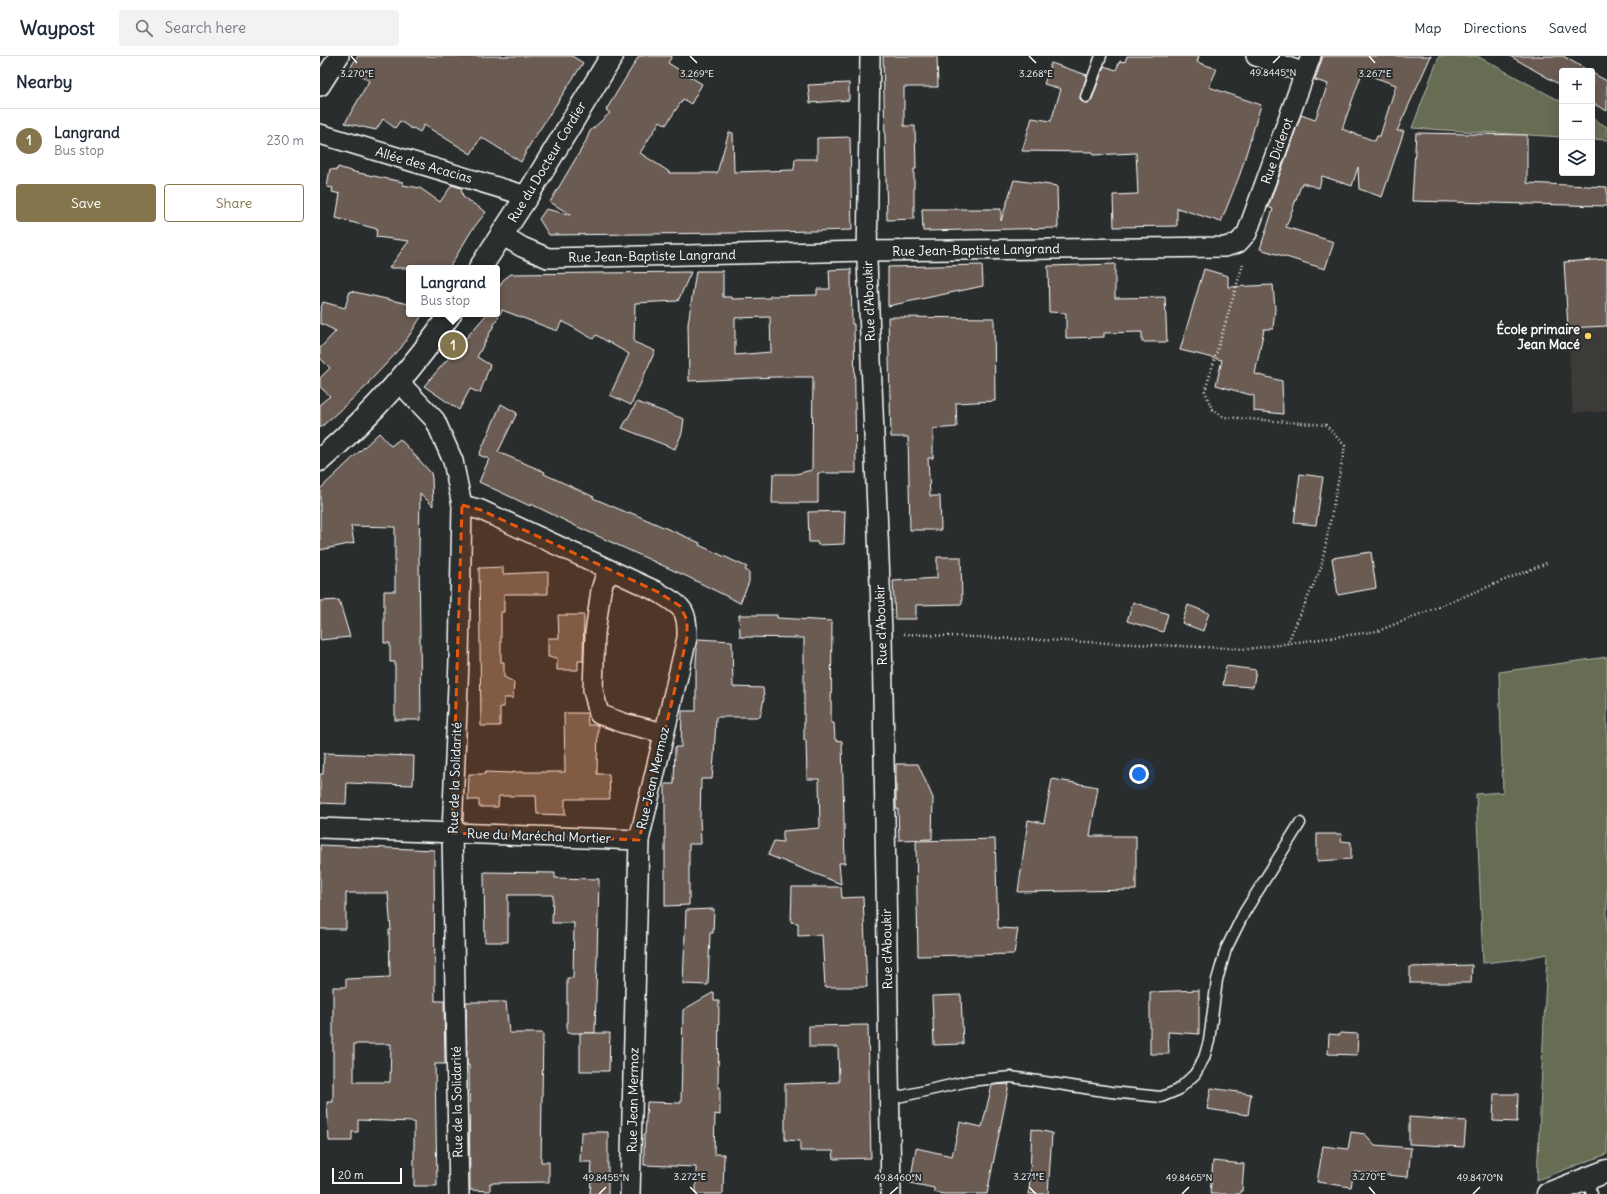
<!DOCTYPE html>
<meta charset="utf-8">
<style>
:root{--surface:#fff;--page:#f2f2f3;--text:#1f2937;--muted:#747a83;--line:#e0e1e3;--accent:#84754c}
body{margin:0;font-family:Delius,sans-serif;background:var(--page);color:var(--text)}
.controls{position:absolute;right:12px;top:12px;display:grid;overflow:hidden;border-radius:4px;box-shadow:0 4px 16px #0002}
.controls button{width:36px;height:36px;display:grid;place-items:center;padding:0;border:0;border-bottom:1px solid var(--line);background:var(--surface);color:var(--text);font:20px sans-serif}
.scale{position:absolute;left:12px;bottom:10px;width:70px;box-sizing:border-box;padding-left:4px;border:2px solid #fff;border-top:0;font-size:11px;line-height:14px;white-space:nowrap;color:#fff;-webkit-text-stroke:3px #2a2d2e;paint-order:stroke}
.you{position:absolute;left:819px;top:718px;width:14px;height:14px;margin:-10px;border:3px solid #fff;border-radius:50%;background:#1a73e8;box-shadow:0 0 0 6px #1a73e833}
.badge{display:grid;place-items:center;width:26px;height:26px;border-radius:50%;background:var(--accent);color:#fff;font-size:13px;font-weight:700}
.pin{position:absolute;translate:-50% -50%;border:2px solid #fff;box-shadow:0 1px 4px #0006}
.popup{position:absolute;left:86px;top:209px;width:94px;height:52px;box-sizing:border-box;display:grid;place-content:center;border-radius:4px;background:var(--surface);filter:drop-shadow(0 1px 3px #0005);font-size:13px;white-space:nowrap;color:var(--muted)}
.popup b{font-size:15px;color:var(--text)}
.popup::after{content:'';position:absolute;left:50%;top:100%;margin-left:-8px;border:8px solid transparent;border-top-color:var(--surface)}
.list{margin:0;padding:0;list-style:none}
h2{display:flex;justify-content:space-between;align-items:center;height:52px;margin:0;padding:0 16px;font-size:17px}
h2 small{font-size:13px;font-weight:400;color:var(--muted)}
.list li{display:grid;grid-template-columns:26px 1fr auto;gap:12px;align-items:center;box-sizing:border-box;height:64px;padding:0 16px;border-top:1px solid var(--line)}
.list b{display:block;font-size:15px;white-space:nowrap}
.list p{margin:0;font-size:13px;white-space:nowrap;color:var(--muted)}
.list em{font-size:13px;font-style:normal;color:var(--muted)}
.actions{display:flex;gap:8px;padding:12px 16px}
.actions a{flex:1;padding:9px 0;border:1px solid var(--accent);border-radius:4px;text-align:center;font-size:14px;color:var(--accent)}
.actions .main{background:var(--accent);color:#fff}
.icon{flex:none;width:22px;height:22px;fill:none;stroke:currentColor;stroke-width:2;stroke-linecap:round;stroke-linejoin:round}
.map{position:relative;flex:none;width:1287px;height:1138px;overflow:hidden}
header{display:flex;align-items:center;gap:24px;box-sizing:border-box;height:56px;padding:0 20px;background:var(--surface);border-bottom:1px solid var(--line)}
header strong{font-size:19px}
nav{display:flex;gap:22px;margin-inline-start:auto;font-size:14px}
.search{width:280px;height:36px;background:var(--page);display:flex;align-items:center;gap:10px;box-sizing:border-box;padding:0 14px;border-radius:4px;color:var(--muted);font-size:15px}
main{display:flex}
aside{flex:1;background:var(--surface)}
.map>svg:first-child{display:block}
</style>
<header>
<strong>Waypost</strong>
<div class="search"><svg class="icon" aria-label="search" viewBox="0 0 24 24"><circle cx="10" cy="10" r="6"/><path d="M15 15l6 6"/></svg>Search here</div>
<nav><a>Map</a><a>Directions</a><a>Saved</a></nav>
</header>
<main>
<aside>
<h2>Nearby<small></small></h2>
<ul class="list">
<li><span class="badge">1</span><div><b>Langrand</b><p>Bus stop</p></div><em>230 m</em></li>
</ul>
<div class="actions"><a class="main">Save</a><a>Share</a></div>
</aside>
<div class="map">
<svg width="1287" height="1138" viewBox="0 0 1287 1138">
<rect width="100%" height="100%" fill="#2a2d2e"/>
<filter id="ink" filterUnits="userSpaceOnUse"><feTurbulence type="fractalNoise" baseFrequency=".025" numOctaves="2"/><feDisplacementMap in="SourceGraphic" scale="8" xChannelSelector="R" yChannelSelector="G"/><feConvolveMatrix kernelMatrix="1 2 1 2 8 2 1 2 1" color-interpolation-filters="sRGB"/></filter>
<g filter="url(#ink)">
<path fill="#3e3b39" d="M1287,203V355L1253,357L1244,206Z"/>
<g fill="#666d53" stroke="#b2b6a9">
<path d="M1119,0H1157L1242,46V81L1092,72Z"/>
<path d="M1272,62L1287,71V84L1272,83Z"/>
<path d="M1287,601V1098L1217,1124L1227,898L1201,903L1163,907L1156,738L1183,736L1179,616Z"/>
</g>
<g fill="#6b5b53" stroke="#fff" fill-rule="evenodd">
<path d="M38,0H252L263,7L209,90L201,106L161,81L151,98L104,69L100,76L93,72L92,73L80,65L75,72L63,63L56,74L25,67L49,25L30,12Z"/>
<path d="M319,0H352L348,7L382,28L371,48L363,43L346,69L340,65L320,97L348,115L349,117H397L409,76L413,77L414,116L474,114L475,103H497V82L530,81L532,174L411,177L229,179L219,163L226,153L251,159L230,146L265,87L270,75L290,57L286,54Z"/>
<path d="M563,0H617L618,31H584V70H595L596,113H594V163L567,164Z"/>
<path d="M807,0H879L877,6L897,13L889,31L941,49L920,118L901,166L857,152V170L794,171L793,139L818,138L816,97L773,99V96L702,95L712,62L731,65L741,33L724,28L731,7L767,19L760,42L761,45L767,47L772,43L784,10L796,14L800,5L805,6Z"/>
<path d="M1003,0H1111L1077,75H1084L1062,141L1039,133L1038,111L1032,130L1002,120L999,132L982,127L966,171L1014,186L1005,213L940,193L953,153L948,151L981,59L995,64L1008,28L995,24ZM1042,17L1076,29L1060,80H1057L1055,85L1022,73Z"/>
<path d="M1190,0H1243L1269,15H1242V30Z"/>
<path d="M1272,17L1287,25V55L1272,47Z"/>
<path d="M529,27V44L490,47L488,29Z"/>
<path d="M1096,77L1207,79V127L1287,131V150L1092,145Z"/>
<path d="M18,111L34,116L83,126V129L100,132L120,146L132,129L141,132L143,141L166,156L152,174L129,212H69L89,185L56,181L57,173L16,162L20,138L12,136L13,132L7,131L10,113L17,114Z"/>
<path d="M694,124L737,130L738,172L603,175L602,153H681V165Z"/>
<path d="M1287,203V270L1248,272L1244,206Z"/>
<path d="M795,208V242L845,241L847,286H822V276L784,277V281L746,282V257L729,256L728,210Z"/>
<path d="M662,209L663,230L568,250V211Z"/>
<path d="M531,213L532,268H534L536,417H498V447H452L453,418H476L492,414L493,321H455L369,325L368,268L376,215H403V241H412V243L450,242V240L497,239V233H510L509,214ZM450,261L451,296L415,299V262Z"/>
<path d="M884,213L908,220V231L953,229L955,253L953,273H944L935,318L962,325L963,358L934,355V340L896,329L902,304L860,294Z"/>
<path d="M371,216L358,245L315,247L314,286L335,295L311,349L290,339L309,298L276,279L273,283L242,265L237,275L182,254L157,301L170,309L160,337L150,333L139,354L104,330L167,258H177V235L183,224L191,218Z"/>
<path d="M30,235L89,248V258H103L81,292L48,327L49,328L0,372V348L10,340L0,331V322L10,312L0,302V292L16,275L0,267V256L3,246L25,252Z"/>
<path d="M568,261L674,262L675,345L636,347L637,371L613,373V402H608L610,440H620L621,474H590L588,381H571Z"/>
<path d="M317,346L364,363L362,377L355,393L302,372Z"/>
<path d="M181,348L197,357L178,396L225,416L224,418L274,441L273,442L308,457L309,456L380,487L379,489L427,511L425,514L429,516V526L420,547L368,521L260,472L211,448L210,450L159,426L169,403L159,399Z"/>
<path d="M59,377L71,390L80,383L111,417L112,422L113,450L100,437L99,500L101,664H75V606H70V587H64V535H75V471L31,470L34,487L0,494V433Z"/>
<path d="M980,418L1003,421L996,469L974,467Z"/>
<path d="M525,455L524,488L498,489L497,486H489L488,456Z"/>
<path d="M1051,496L1056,532L1018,539L1012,502Z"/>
<path d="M617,501H641L642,548L596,549V563H575L573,525L617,522Z"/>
<path d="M183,511V518L228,516V538H184V556H181V606H184V621L194,626L193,642H184V651H180V670H161L159,512Z"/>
<path d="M19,544L30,581L0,584V545Z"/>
<path d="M813,546L848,558L843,576L807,565Z"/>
<path d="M868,549L889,557L883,575L862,567Z"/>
<path d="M238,559H264L263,605H258V614H237V602L228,601V582H239Z"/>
<path d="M419,559H457V562L512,565L511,667H514L515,684L522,685L525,807H519L521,828L448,799L454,785L463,786V775L500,772L499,723H487L486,684H484V582L420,581Z"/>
<path d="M378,583L412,585L413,631L443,632L444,643L440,661H396L394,702L392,723H381L380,762L381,788H369V849L345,850V728H354L355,691H361L362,655H376V605Z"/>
<path d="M906,610L936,614L933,631L903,629Z"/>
<path d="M244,657H267L268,669H278L277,718H289L290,743H245V759L217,758L216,740H179L178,751H159V744H148L149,718H165V716L192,717L193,716H245Z"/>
<path d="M4,697L94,700L93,729L27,727L26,748L0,747V718H3Z"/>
<path d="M576,708H598L613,742L612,783L579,784L578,753H576Z"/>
<path d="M732,723L778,731L770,780H816V834L698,836L708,764L724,767Z"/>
<path d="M997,778H1022L1021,785L1031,786V803L997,805Z"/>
<path d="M675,783L678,872L698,873L694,898L598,900L596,785Z"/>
<path d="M0,789L114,794L115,945H124L125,1008H115L117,1130H94V1066L38,1064V1076H32V1085H9L7,1046H13V931H26V923L70,921L69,874H71L68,837H26V873H0ZM34,988H71L70,1026H34Z"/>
<path d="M164,816L235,817V822L279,823L275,977H247V922H253L254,867H232L233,839H188V886H165Z"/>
<path d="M472,831H521L522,842L543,841L547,931H505L502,879L478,880V867L471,866Z"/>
<path d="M394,853L393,877H390L388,929L363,928L366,854Z"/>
<path d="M1152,909L1151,927H1090V911Z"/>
<path d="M879,934V978L848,976L849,998H830V936Z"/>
<path d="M394,936V945H399L398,1031H400V1059L395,1058L394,1098H404L403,1138H376V1111L324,1109V1078H325L327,1046L361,1047L363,954Z"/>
<path d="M641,939L643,988L614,989L612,940Z"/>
<path d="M146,946H186L189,977H223L221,1106H229V1126L170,1127V1135L150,1134L149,1009H147Z"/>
<path d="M548,969L551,1102L514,1103L513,1095H480V1085L465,1084V1028L519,1026L518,991H489V970Z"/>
<path d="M260,977H290L289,1015H260Z"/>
<path d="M1020,977L1038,978L1037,999L1008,998L1009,978L1020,979Z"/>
<path d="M689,1028L667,1138H623L614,1136V1132L590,1127L596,1092L632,1100L640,1066L662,1071L672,1029Z"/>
<path d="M891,1032L931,1038L928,1059L887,1053Z"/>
<path d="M1174,1038H1198L1197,1066L1173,1065Z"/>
<path d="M1089,1061L1146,1065L1144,1091L1089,1088Z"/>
<path d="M712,1073L732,1077L728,1138H709Z"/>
<path d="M261,1076H288V1138H270L272,1106H260Z"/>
<path d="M1031,1076L1045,1078L1055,1089L1091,1092L1088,1121L1034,1116L1031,1131L997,1126L1003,1090L1028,1093Z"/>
<path d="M893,1105L924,1108L922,1135H920V1138H890Z"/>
</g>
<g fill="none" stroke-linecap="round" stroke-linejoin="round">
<g stroke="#fff" stroke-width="13">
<g id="service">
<path d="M766,41L781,0"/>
<path d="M569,1043L649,1025L691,1021L791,1036L841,1041L858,1034L875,1018L884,1002L889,985L897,924L906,893L924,857L980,767"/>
<path d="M1266,1123L1272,1138"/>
</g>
</g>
<g stroke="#fff" stroke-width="22">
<g id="minor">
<path d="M550,0L547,205L562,577L571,1138"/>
<path d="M936,0L985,17"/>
<path d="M0,30L19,0"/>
<path d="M0,78L207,140"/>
<path d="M182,179L202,191L228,202L547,195L905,191L918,187L927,177L991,0"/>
<path d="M79,326L115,364L133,405L142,449L139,604L132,777L139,1138"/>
<path d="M142,449L161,454L338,536C362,551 368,552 367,582L319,784L310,1138"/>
<path d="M293,516L284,524L281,534L275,577L273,634L279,658L303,667L344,677"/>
<path d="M0,772L319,784"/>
</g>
</g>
<g stroke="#fff" stroke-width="25">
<g id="tertiary">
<path d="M160,212L207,140L292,0"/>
<path d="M0,404C49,361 94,312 130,258"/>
<path d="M1228,1138L1287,1115"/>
</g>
</g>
<g stroke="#fff" stroke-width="2.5" stroke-dasharray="1 3" stroke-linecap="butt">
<path d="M923,208L885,335L892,353L904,361L1006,369L1025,390L1001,512L967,588"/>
<path d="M584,578L928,593L1058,575L1227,507"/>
</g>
<use href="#service" stroke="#2a2d2e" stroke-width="10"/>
<use href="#minor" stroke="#2a2d2e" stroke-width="19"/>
<use href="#tertiary" stroke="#2a2d2e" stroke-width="22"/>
</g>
</g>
<path fill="#e8590c" fill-opacity="0.2" stroke="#e8590c" stroke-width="3" stroke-dasharray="8 5" stroke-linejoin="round" d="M142,449L161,454L338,536L360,550L367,564V582L319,784L132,777Z"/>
<path fill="none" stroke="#fff" stroke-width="1.5" d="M31,0L37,7M370,0L377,7M709,0L716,7M1049,0L1055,7M953,7L960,0M370,1131L377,1138M709,1131L716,1138M1049,1131L1055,1138M279,1138L286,1131M570,1138L578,1131M862,1138L869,1131M1153,1138L1160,1131"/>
<circle fill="#ffd166" stroke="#2a2d2e" stroke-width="1.5" cx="1268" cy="280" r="4"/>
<g text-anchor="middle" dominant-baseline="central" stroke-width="4" stroke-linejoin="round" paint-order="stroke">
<g font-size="13" fill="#fff" stroke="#2a2d2e">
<text transform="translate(957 95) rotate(-70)">Rue Diderot</text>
<text transform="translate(227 106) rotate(-59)">Rue du Docteur Cordier</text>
<text transform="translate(104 109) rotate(16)">Allée des Acacias</text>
<text transform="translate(656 194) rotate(-1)">Rue Jean-Baptiste Langrand</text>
<text transform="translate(332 200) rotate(-1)">Rue Jean-Baptiste Langrand</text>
<text transform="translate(549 245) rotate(-92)">Rue d'Aboukir</text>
<text transform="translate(561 569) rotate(-92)">Rue d'Aboukir</text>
<text transform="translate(135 722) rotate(-88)">Rue de la Solidarité</text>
<text transform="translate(333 722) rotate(-77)">Rue Jean Mermoz</text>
<text transform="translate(219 780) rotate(2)">Rue du Maréchal Mortier</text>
<text transform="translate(567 893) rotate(-91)">Rue d'Aboukir</text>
<text transform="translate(313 1044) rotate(-89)">Rue Jean Mermoz</text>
<text transform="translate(137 1046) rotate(-91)">Rue de la Solidarité</text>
</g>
<g font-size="13" font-weight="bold" fill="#fff" stroke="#2a2d2e" text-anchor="end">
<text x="1260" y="273">École primaire<tspan x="1260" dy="15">Jean Macé</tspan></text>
</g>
</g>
<g font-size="10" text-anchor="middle" fill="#fff" stroke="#2a2d2e" stroke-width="4" stroke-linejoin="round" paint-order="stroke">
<text x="953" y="20">49.8445°N</text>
<text x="37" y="21">3.270°E</text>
<text x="377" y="21">3.269°E</text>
<text x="716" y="21">3.268°E</text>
<text x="1055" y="21">3.267°E</text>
<text x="370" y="1124">3.272°E</text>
<text x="709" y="1124">3.271°E</text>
<text x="1049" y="1124">3.270°E</text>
<text x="286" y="1125">49.8455°N</text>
<text x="578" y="1125">49.8460°N</text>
<text x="869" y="1125">49.8465°N</text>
<text x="1160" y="1125">49.8470°N</text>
</g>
</svg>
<div class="controls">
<button>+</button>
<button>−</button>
<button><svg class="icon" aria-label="layers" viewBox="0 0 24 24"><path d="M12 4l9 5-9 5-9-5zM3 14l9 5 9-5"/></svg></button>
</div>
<div class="scale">20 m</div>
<div class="you"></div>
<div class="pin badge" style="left:133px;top:289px">1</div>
<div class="popup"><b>Langrand</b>Bus stop</div>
</div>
</main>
